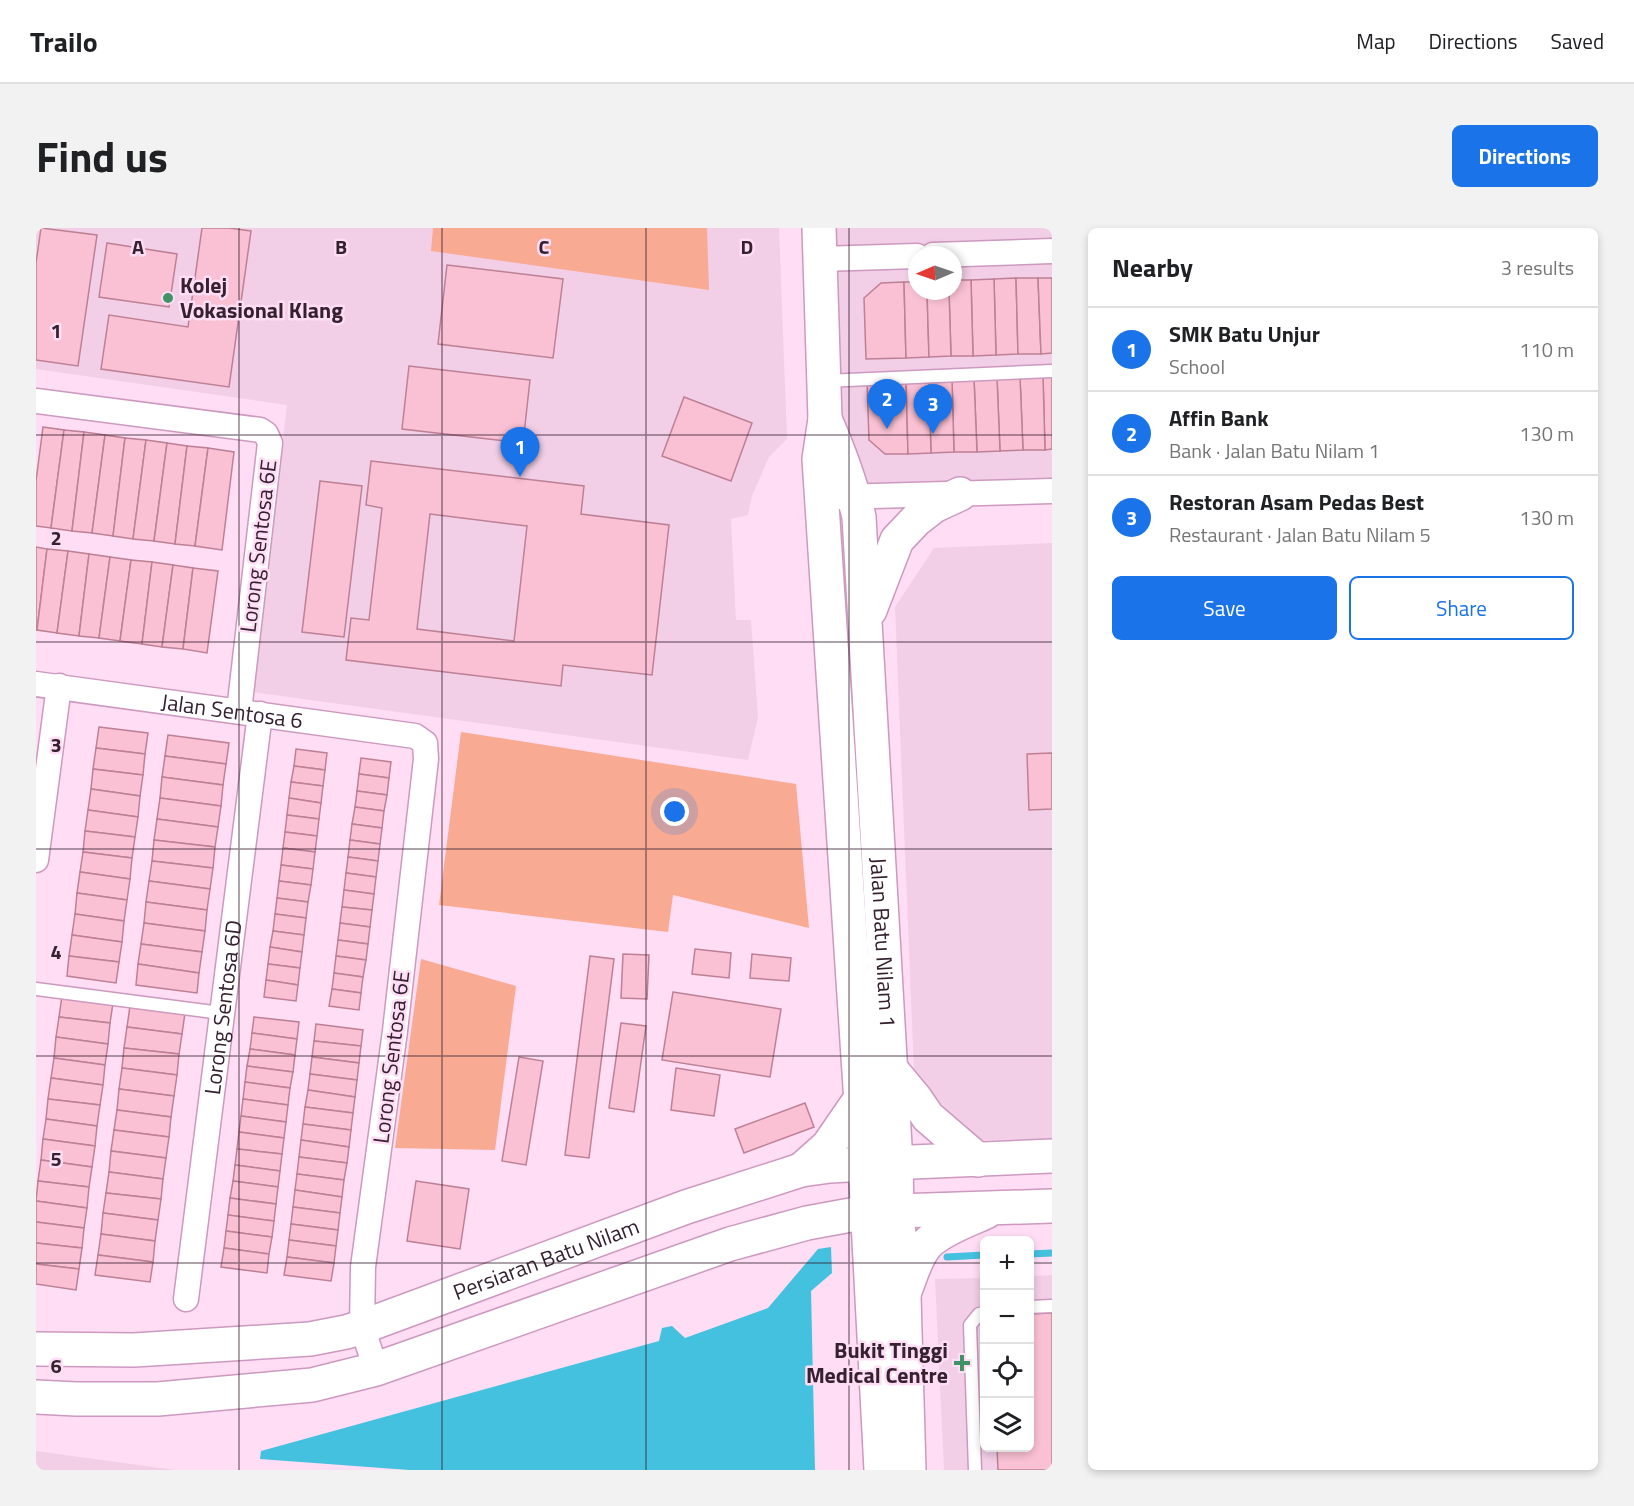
<!DOCTYPE html>
<meta charset="utf-8">
<style>
:root{--surface:#fff;--page:#f2f2f2;--text:#202124;--muted:#757577;--line:#e0e0e0;--accent:#1a73e8}
body{margin:0;font-family:"Titillium Web",sans-serif;background:var(--page);color:var(--text)}
.controls{position:absolute;right:18px;bottom:18px;display:grid;overflow:hidden;border-radius:9px;box-shadow:0 3px 9px #0003}
.controls button{width:54px;height:54px;display:grid;place-items:center;padding:0;border:0;border-bottom:2px solid var(--line);background:var(--surface);color:var(--text);font:30px sans-serif}
.compass{position:absolute;left:872px;top:18px;width:54px;height:54px;border-radius:50%;background:var(--surface);box-shadow:0 3px 9px #0003;rotate:268deg}
.you{position:absolute;left:639px;top:584px;width:21px;height:21px;margin:-15px;border:4px solid #fff;border-radius:50%;background:#1a73e8;box-shadow:0 0 0 9px #1a73e833}
.badge{display:grid;place-items:center;width:39px;height:39px;border-radius:50%;background:var(--accent);color:#fff;font-size:20px;font-weight:700}
.pin{position:absolute;translate:-50% -50px;filter:drop-shadow(0 2px 3px #0008)}
.pin::after{content:'';position:absolute;top:32px;width:21px;height:18px;background:inherit;clip-path:polygon(0 0,100% 0,50% 100%)}
.list{margin:0;padding:0;list-style:none}
h2{display:flex;justify-content:space-between;align-items:center;height:78px;margin:0;padding:0 24px;font-size:26px}
h2 small{font-size:20px;font-weight:400;color:var(--muted)}
.list li{display:grid;grid-template-columns:39px 1fr auto;gap:18px;align-items:center;box-sizing:border-box;height:84px;padding:0 24px;border-top:2px solid var(--line)}
.list b{display:block;font-size:22px;white-space:nowrap}
.list p{margin:0;font-size:20px;white-space:nowrap;color:var(--muted)}
.list em{font-size:20px;font-style:normal;color:var(--muted)}
.actions{display:flex;gap:12px;padding:18px 24px}
.actions a{flex:1;padding:14px 0;border:2px solid var(--accent);border-radius:9px;text-align:center;font-size:21px;color:var(--accent)}
.actions .main{background:var(--accent);color:#fff}
.icon{flex:none;width:33px;height:33px;fill:none;stroke:currentColor;stroke-width:2;stroke-linecap:round;stroke-linejoin:round}
.map{position:relative;flex:none;width:1016px;height:1242px;overflow:hidden;border-radius:9px}
header{display:flex;align-items:center;gap:36px;box-sizing:border-box;height:84px;padding:0 30px;background:var(--surface);border-bottom:2px solid var(--line)}
header strong{font-size:28px}
nav{display:flex;gap:33px;margin-inline-start:auto;font-size:21px}
.intro{display:flex;align-items:center;justify-content:space-between;box-sizing:border-box;height:144px;padding:0 36px}
h1{margin:0;font-size:42px}
.button{padding:15px 27px;border-radius:9px;background:var(--accent);color:#fff;font-size:21px;font-weight:700}
main{display:flex;gap:36px;padding:0 36px}
aside{flex:1;background:var(--surface);border-radius:9px;box-shadow:0 3px 9px #0003}
.map>svg:first-child{display:block}
</style>
<header>
<strong>Trailo</strong>
<nav><a>Map</a><a>Directions</a><a>Saved</a></nav>
</header>
<div class="intro"><h1>Find us</h1><a class="button">Directions</a></div>
<main>
<div class="map">
<svg width="1016" height="1242" viewBox="0 0 1016 1242">
<rect width="100%" height="100%" fill="#ffddf5"/>
<g fill="#f2cee7" fill-rule="evenodd">
<path d="M0,0H743L751,211L733,229L716,268L712,287L695,291L700,392H715L722,489L712,532L217,464L251,177L0,141Z"/>
<path d="M797,0H1016V263L829,261L805,202ZM881,27H917V63H881Z"/>
<path d="M1016,315V911L936,912L878,844L859,379L898,320Z"/>
<path d="M1016,1047V1242H908L899,1051L948,1050V1220H993L994,1048Z"/>
<path d="M0,1223L139,1242H0Z"/>
</g>
<g fill="#f9aa93">
<path d="M397,0H671L673,62L395,23Z"/>
<path d="M425,504L760,556L773,700L637,667L632,704L403,677Z"/>
<path d="M385,731L480,758L459,922L359,920Z"/>
</g>
<path fill="#43c1df" d="M795,1019L796,1045L775,1063L779,1242H373L224,1231L225,1223L623,1113L626,1100L636,1098L649,1110L732,1080L782,1021Z"/>
<g fill="none" stroke-linecap="round" stroke-linejoin="round">
<g stroke="#43c1df" stroke-width="7">
<path d="M993,1026L1016,1025"/>
<path d="M911,1029L948,1027"/>
</g>
</g>
<g fill="#fac1d4" stroke="#bd8095" stroke-width="1.5" fill-rule="evenodd">
<path d="M5,0L61,7L42,138L0,132V35Z"/>
<path d="M166,0H193L215,3L193,159L65,141L73,87L152,99Z"/>
<path d="M71,15L141,26L133,79L63,69Z"/>
<path d="M411,37L527,51L517,130L402,116Z"/>
<path d="M980,50L982,126L960,127L958,51Z"/>
<path d="M980,50H1002L1005,126H982Z"/>
<path d="M1002,50H1016V125L1005,126Z"/>
<path d="M958,51L960,127L937,128L935,52Z"/>
<path d="M917,52H935L937,128H915L913,63H917Z"/>
<path d="M868,54L870,130L830,131L828,70L845,55Z"/>
<path d="M868,54H881V63H891L893,129L870,130Z"/>
<path d="M891,63H913L915,128L893,129Z"/>
<path d="M373,138L494,152L487,215L366,201Z"/>
<path d="M1007,148H1016V221L1009,222Z"/>
<path d="M1007,148L1009,222H987L984,149Z"/>
<path d="M984,149L987,222L964,223L961,150Z"/>
<path d="M938,150H961L964,223L941,224Z"/>
<path d="M938,150L941,224H918L916,151Z"/>
<path d="M916,151L918,224L895,225L893,152Z"/>
<path d="M870,152L872,226H849L833,212L831,153Z"/>
<path d="M870,152H893L895,225L872,226Z"/>
<path d="M648,169L716,195L695,253L626,228Z"/>
<path d="M7,199L28,202L15,300L0,298V253Z"/>
<path d="M28,202L48,204L36,303L15,300Z"/>
<path d="M48,204L69,207L56,305L36,303Z"/>
<path d="M69,207L89,210L77,308L56,305Z"/>
<path d="M89,210L110,212L97,311L77,308Z"/>
<path d="M110,212L131,215L118,313L97,311Z"/>
<path d="M131,215L151,218L139,316L118,313Z"/>
<path d="M151,218L172,220L159,318L139,316Z"/>
<path d="M172,220L198,224L186,322L159,318Z"/>
<path d="M335,233L548,258L545,286L633,297L616,447L527,437L525,458L310,432L315,390L333,392L346,280L330,277ZM394,286L491,298L478,413L381,401Z"/>
<path d="M284,253L326,258L308,409L266,404Z"/>
<path d="M0,319L11,321L1,402H0Z"/>
<path d="M11,321L32,323L21,405L1,402Z"/>
<path d="M32,323L53,326L43,408L21,405Z"/>
<path d="M53,326L74,329L63,410L43,408Z"/>
<path d="M74,329L95,332L84,413L63,410Z"/>
<path d="M95,332L116,334L106,416L84,413Z"/>
<path d="M116,334L137,337L126,419L106,416Z"/>
<path d="M137,337L157,340L147,421L126,419Z"/>
<path d="M157,340L182,343L171,425L147,421Z"/>
<path d="M63,499L112,505L109,526L60,520Z"/>
<path d="M132,507L193,515L190,536L129,528Z"/>
<path d="M60,520L109,526L107,547L57,541Z"/>
<path d="M260,521L291,525L289,542L258,538Z"/>
<path d="M1016,525V581L993,582L991,526Z"/>
<path d="M129,528L190,536L187,557L126,549Z"/>
<path d="M325,530L355,534L353,550L323,546Z"/>
<path d="M258,538L289,542L287,558L255,554Z"/>
<path d="M57,541L107,547L104,568L55,561Z"/>
<path d="M323,546L353,550L351,567L321,563Z"/>
<path d="M126,549L187,557L185,578L124,570Z"/>
<path d="M255,554L287,558L285,575L253,570Z"/>
<path d="M55,561L104,568L102,589L52,582Z"/>
<path d="M321,563L351,567L348,583L319,579Z"/>
<path d="M124,570L185,578L182,599L121,591Z"/>
<path d="M253,570L285,575L283,591L251,587Z"/>
<path d="M319,579L348,583L346,600L316,596Z"/>
<path d="M52,582L102,589L99,609L49,603Z"/>
<path d="M251,587L283,591L281,608L249,604Z"/>
<path d="M121,591L182,599L179,619L118,612Z"/>
<path d="M316,596L346,600L344,616L314,612Z"/>
<path d="M49,603L99,609L96,630L47,624Z"/>
<path d="M249,604L281,608L279,624L247,620Z"/>
<path d="M118,612L179,619L177,640L116,633Z"/>
<path d="M314,612L344,616L342,633L312,629Z"/>
<path d="M247,620L279,624L277,641L245,637Z"/>
<path d="M47,624L96,630L94,651L44,644Z"/>
<path d="M312,629L342,633L340,649L310,645Z"/>
<path d="M116,633L177,640L174,661L113,653Z"/>
<path d="M245,637L277,641L275,657L243,653Z"/>
<path d="M44,644L94,651L91,672L41,665Z"/>
<path d="M310,645L340,649L338,666L308,662Z"/>
<path d="M113,653L174,661L171,682L110,674Z"/>
<path d="M243,653L275,657L272,674L241,670Z"/>
<path d="M308,662L338,666L336,682L306,679Z"/>
<path d="M41,665L91,672L88,693L39,686Z"/>
<path d="M241,670L272,674L270,690L239,686Z"/>
<path d="M110,674L171,682L169,703L108,695Z"/>
<path d="M306,679L336,682L334,699L304,695Z"/>
<path d="M39,686L88,693L86,714L36,707Z"/>
<path d="M239,686L270,690L268,707L237,703Z"/>
<path d="M108,695L169,703L166,724L105,716Z"/>
<path d="M304,695L334,699L332,716L302,712Z"/>
<path d="M237,703L268,707L266,724L234,719Z"/>
<path d="M36,707L86,714L83,734L33,728Z"/>
<path d="M302,712L332,716L330,732L300,728Z"/>
<path d="M105,716L166,724L163,745L102,736Z"/>
<path d="M234,719L266,724L264,740L232,736Z"/>
<path d="M659,721L695,725L693,750L656,746Z"/>
<path d="M587,726L613,727L611,771L585,770Z"/>
<path d="M716,726L755,730L753,753L714,750Z"/>
<path d="M33,728L83,734L80,755L31,748Z"/>
<path d="M300,728L330,732L327,749L298,745Z"/>
<path d="M554,728L578,731L553,930L529,927Z"/>
<path d="M102,736L163,745L161,765L100,757Z"/>
<path d="M232,736L264,740L262,757L230,752Z"/>
<path d="M298,745L327,749L325,765L296,761Z"/>
<path d="M230,752L262,757L260,773L228,769Z"/>
<path d="M296,761L325,765L323,782L293,778Z"/>
<path d="M637,764L745,781L734,849L626,832Z"/>
<path d="M26,768L77,775L74,795L23,789Z"/>
<path d="M94,778L149,785L146,806L91,799Z"/>
<path d="M23,789L74,795L72,816L20,809Z"/>
<path d="M218,789L263,794L261,811L216,805Z"/>
<path d="M585,795L610,798L598,884L573,880Z"/>
<path d="M280,796L327,802L325,818L278,813Z"/>
<path d="M91,799L146,806L143,826L88,820Z"/>
<path d="M216,805L261,811L259,827L214,821Z"/>
<path d="M20,809L72,816L69,837L18,830Z"/>
<path d="M278,813L325,818L323,835L276,829Z"/>
<path d="M88,820L143,826L141,847L86,840Z"/>
<path d="M214,821L259,827L257,844L211,838Z"/>
<path d="M276,829L323,835L321,852L274,846Z"/>
<path d="M483,829L507,833L490,937L466,933Z"/>
<path d="M18,830L69,837L67,857L15,850Z"/>
<path d="M211,838L257,844L254,860L209,854Z"/>
<path d="M86,840L141,847L138,868L83,861Z"/>
<path d="M640,840L684,847L678,888L635,882Z"/>
<path d="M274,846L321,852L319,869L272,862Z"/>
<path d="M15,850L67,857L64,877L12,871Z"/>
<path d="M209,854L254,860L252,877L207,871Z"/>
<path d="M83,861L138,868L135,889L81,882Z"/>
<path d="M272,862L319,869L317,885L269,879Z"/>
<path d="M12,871L64,877L61,898L10,891Z"/>
<path d="M207,871L252,877L250,894L205,888Z"/>
<path d="M769,875L778,899L708,925L699,901Z"/>
<path d="M269,879L317,885L315,902L267,896Z"/>
<path d="M81,882L135,889L133,909L78,902Z"/>
<path d="M205,888L250,894L248,910L203,904Z"/>
<path d="M10,891L61,898L59,918L7,911Z"/>
<path d="M267,896L315,902L313,919L265,912Z"/>
<path d="M78,902L133,909L130,930L75,923Z"/>
<path d="M203,904L248,910L246,926L201,921Z"/>
<path d="M7,911L59,918L56,939L5,932Z"/>
<path d="M265,912L313,919L311,935L263,929Z"/>
<path d="M201,921L246,926L244,943L199,937Z"/>
<path d="M75,923L130,930L127,951L73,944Z"/>
<path d="M263,929L311,935L308,952L261,946Z"/>
<path d="M5,932L56,939L53,959L2,953Z"/>
<path d="M199,937L244,943L242,959L197,953Z"/>
<path d="M73,944L127,951L125,971L70,965Z"/>
<path d="M261,946L308,952L306,969L259,962Z"/>
<path d="M2,953L53,959L51,980L0,973Z"/>
<path d="M197,953L242,959L240,976L194,970Z"/>
<path d="M380,953L433,961L424,1021L371,1013Z"/>
<path d="M259,962L306,969L304,985L257,979Z"/>
<path d="M70,965L125,971L122,992L67,985Z"/>
<path d="M194,970L240,976L238,993L192,987Z"/>
<path d="M0,973L51,980L48,1000L0,994Z"/>
<path d="M257,979L304,985L302,1002L255,996Z"/>
<path d="M67,985L122,992L119,1013L65,1006Z"/>
<path d="M192,987L238,993L236,1009L190,1003Z"/>
<path d="M0,994L48,1000L46,1020L0,1015Z"/>
<path d="M255,996L302,1002L300,1018L253,1012Z"/>
<path d="M190,1003L236,1009L233,1026L188,1020Z"/>
<path d="M65,1006L119,1013L117,1034L62,1027Z"/>
<path d="M253,1012L300,1018L298,1035L251,1029Z"/>
<path d="M0,1015L46,1020L43,1041L0,1036Z"/>
<path d="M188,1020L233,1026L231,1045L185,1039Z"/>
<path d="M62,1027L117,1034L114,1054L59,1047Z"/>
<path d="M251,1029L298,1035L295,1053L248,1047Z"/>
<path d="M0,1036L43,1041L40,1062L0,1056Z"/>
<path d="M1016,1085V1242H962L961,1220H993V1086Z"/>
</g>
<g fill="none" stroke-linecap="round" stroke-linejoin="round">
<g stroke="#cd99be" stroke-width="15">
<g id="service">
<path d="M789,153L1016,143"/>
<path d="M0,761L185,785"/>
<path d="M993,1079L1016,1078"/>
<path d="M939,1242L934,1097L943,1086L948,1085"/>
</g>
</g>
<g stroke="#cd99be" stroke-width="27">
<g id="minor">
<path d="M897,27L1016,23"/>
<path d="M784,31L881,28"/>
<path d="M0,173L224,202L230,206L234,215L203,483"/>
<path d="M802,269L1016,263"/>
<path id="s1" d="M0,456L379,508L389,515L390,531L359,803L327,1039L326,1099L340,1141"/>
<path d="M0,632L23,458"/>
<path id="s2" d="M150,1071L224,486"/>
</g>
</g>
<g stroke="#cd99be" stroke-width="36">
<g id="secondary">
<path d="M783,0L789,191L783,231L829,936L845,1242"/>
<path id="s3" d="M789,191C803,223 815,255 823,289L860,935L861,982L868,1068L873,1242"/>
<path d="M834,382L861,312L880,292L898,278L924,266"/>
<path d="M854,840L879,870L892,889L942,932"/>
<path d="M765,942L792,918L825,870"/>
<path d="M869,1063C875,1048 880,1028 891,1016C904,1002 932,992 950,984"/>
<path id="s4" d="M0,1121L98,1122L274,1111L310,1104L326,1099L650,979L765,942L794,938L829,936L1016,928"/>
<path d="M0,1169L40,1171H122L276,1157L340,1141L694,1016L771,995L831,984L1016,978"/>
</g>
</g>
<use href="#service" stroke="#fff" stroke-width="12"/>
<use href="#minor" stroke="#fff" stroke-width="24"/>
<use href="#secondary" stroke="#fff" stroke-width="33"/>
</g>
<path fill="none" stroke="#352130" stroke-width="1.5" stroke-opacity="0.55" d="M203,0V1242M406,0V1242M610,0V1242M813,0V1242M0,207H1016M0,414H1016M0,621H1016M0,828H1016M0,1035H948M993,1035H1016"/>
<g fill="#3f9366" stroke="#ffddf5" stroke-width="2">
<circle cx="132" cy="70" r="6"/>
<path d="M923 1126h6v6h6v6h-6v6h-6v-6h-6v-6h6z"/>
</g>
<g text-anchor="middle" dominant-baseline="central" stroke-width="5" stroke-linejoin="round" paint-order="stroke">
<g font-size="22" font-weight="bold" fill="#352130" stroke="#ffddf5" text-anchor="start">
<text x="144" y="57">Kolej<tspan x="144" dy="25">Vokasional Klang</tspan></text>
<text x="912" y="1122" text-anchor="end">Bukit Tinggi<tspan x="912" dy="25">Medical Centre</tspan></text>
</g>
<g font-size="22" fill="#352130" stroke="#ffddf5">
<text transform="translate(222 318) rotate(-83)">Lorong Sentosa 6E</text>
<text stroke="none"><textPath href="#s1" startOffset="198">Jalan Sentosa 6</textPath></text>
<text stroke="none"><textPath href="#s3" startOffset="530">Jalan Batu Nilam 1</textPath></text>
<text stroke="none"><textPath href="#s2" startOffset="294">Lorong Sentosa 6D</textPath></text>
<text transform="translate(355 829) rotate(-83)">Lorong Sentosa 6E</text>
<text stroke="none"><textPath href="#s4" startOffset="524">Persiaran Batu Nilam</textPath></text>
</g>
</g>
<g font-size="20" text-anchor="middle" font-weight="bold" fill="#352130" stroke="#ffddf5" stroke-width="5" stroke-linejoin="round" paint-order="stroke">
<text x="102" y="26">A</text>
<text x="305" y="26">B</text>
<text x="508" y="26">C</text>
<text x="711" y="26">D</text>
<text x="20" y="110">1</text>
<text x="20" y="317">2</text>
<text x="20" y="524">3</text>
<text x="20" y="731">4</text>
<text x="20" y="938">5</text>
<text x="20" y="1145">6</text>
</g>
</svg>
<div class="controls">
<button>+</button>
<button>−</button>
<button><svg class="icon" aria-label="locate" viewBox="0 0 24 24"><circle cx="12" cy="12" r="6"/><path d="M12 2v4M12 18v4M2 12h4M18 12h4"/></svg></button>
<button><svg class="icon" aria-label="layers" viewBox="0 0 24 24"><path d="M12 4l9 5-9 5-9-5zM3 14l9 5 9-5"/></svg></button>
</div>
<svg class="compass" viewBox="-18 -18 36 36"><path d="M0-13l5 13h-10z" fill="#e53935"/><path d="M0 13l5-13h-10z" fill="#757577"/></svg>
<div class="you"></div>
<div class="pin badge" style="left:484px;top:249px">1</div>
<div class="pin badge" style="left:851px;top:201px">2</div>
<div class="pin badge" style="left:897px;top:206px">3</div>
</div>
<aside>
<h2>Nearby<small>3 results</small></h2>
<ul class="list">
<li><span class="badge">1</span><div><b>SMK Batu Unjur</b><p>School</p></div><em>110 m</em></li>
<li><span class="badge">2</span><div><b>Affin Bank</b><p>Bank · Jalan Batu Nilam 1</p></div><em>130 m</em></li>
<li><span class="badge">3</span><div><b>Restoran Asam Pedas Best</b><p>Restaurant · Jalan Batu Nilam 5</p></div><em>130 m</em></li>
</ul>
<div class="actions"><a class="main">Save</a><a>Share</a></div>
</aside>
</main>
